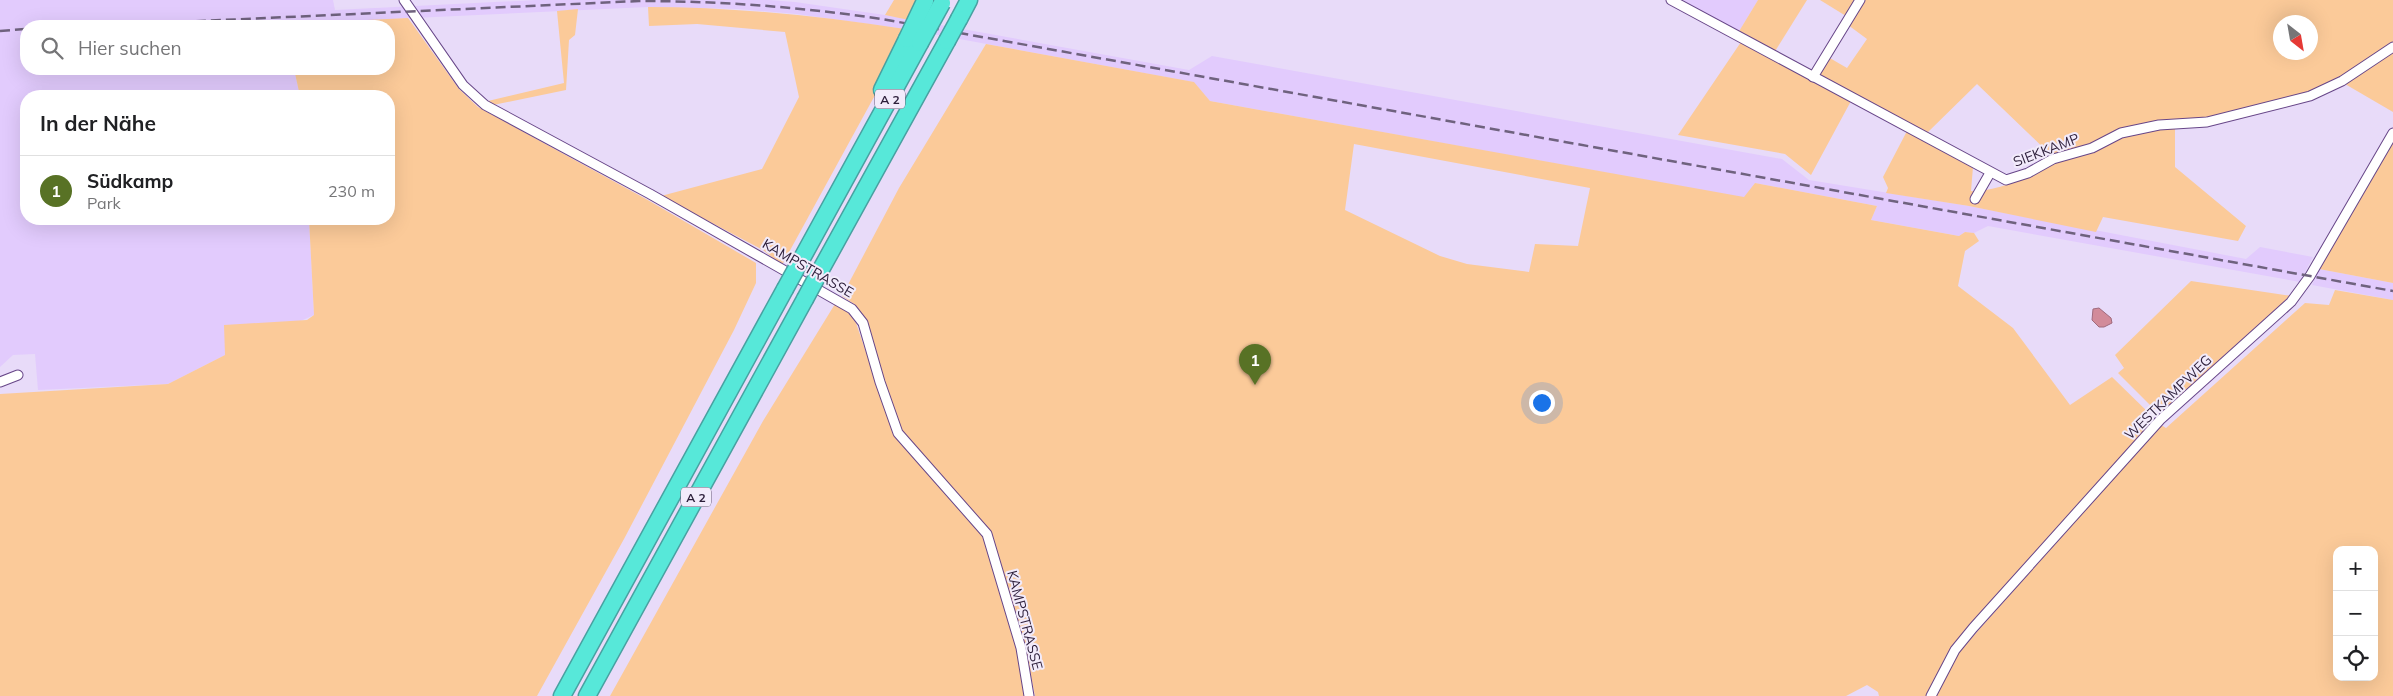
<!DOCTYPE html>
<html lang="de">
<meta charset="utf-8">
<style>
:root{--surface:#fff;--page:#f6f6f6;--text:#202124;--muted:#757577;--line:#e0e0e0;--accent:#587225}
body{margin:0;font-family:Mulish,sans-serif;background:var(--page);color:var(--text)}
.controls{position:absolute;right:15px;bottom:15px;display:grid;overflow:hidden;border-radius:10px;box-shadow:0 5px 20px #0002}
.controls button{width:45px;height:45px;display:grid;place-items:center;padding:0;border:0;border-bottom:1px solid var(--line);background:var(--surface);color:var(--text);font:25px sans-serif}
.compass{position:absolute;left:2273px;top:15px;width:45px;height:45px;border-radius:50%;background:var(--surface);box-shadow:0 5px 20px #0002;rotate:149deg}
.you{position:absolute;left:1541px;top:402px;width:18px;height:18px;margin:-12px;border:4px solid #fff;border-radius:50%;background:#1a73e8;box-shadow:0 0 0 8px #1a73e833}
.badge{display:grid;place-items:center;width:32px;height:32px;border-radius:50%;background:var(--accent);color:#fff;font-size:16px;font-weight:700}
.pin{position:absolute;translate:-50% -41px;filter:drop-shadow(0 1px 2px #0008)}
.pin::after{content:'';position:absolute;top:26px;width:18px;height:15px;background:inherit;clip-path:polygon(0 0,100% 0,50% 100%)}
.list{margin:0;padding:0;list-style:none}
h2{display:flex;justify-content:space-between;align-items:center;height:65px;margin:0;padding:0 20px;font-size:21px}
h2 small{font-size:16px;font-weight:400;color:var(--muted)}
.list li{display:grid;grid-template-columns:32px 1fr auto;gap:15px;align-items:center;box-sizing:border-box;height:70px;padding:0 20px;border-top:1px solid var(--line)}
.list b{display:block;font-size:19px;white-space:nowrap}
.list p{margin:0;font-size:16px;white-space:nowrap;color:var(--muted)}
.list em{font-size:16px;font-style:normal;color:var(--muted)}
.icon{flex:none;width:28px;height:28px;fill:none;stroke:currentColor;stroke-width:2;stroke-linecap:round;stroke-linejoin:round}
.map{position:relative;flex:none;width:2393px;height:696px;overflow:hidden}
.search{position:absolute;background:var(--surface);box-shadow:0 5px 20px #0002;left:20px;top:20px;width:375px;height:55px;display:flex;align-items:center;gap:12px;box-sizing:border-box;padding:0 18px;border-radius:20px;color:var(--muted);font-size:19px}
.panel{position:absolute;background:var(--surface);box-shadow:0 5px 20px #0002;left:20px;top:90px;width:375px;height:135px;border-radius:20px}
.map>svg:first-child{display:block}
</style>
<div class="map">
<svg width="2393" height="696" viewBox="0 0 2393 696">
<rect width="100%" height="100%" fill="#e8dbf9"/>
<g fill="#e2cbfd">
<path d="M0,0H333L335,10L536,0H769L795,2L885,15L1189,70L1212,56L1782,159L1809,180L1969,206L2246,259L2260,247L2313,257L2300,282L1988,226L1974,233L1965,232L1959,236L1871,220L1877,206L1755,183L1745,198L1591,170L1210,101L1193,82L905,29L796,14L737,9L648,7L285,24V26H26V69H294L300,96H26V219H309L314,315L225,355L168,384L38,390L35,354L13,355L0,367Z"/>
<path d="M1683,0H1758L1738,33Z"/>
<path d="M2319,269L2393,283V300L2312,285Z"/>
</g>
<g fill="#fbca99" fill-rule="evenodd">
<path d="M894,0H919L909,20L885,15Z"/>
<path d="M1758,0H1807L1774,53L1738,33Z"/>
<path d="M1820,0H1856L1846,16Z"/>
<path d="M1864,0H2393V112L2345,84L2201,126L2175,129V167L2246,226L2238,241L2103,217L2096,232L1969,206L1886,193L1888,188L1883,177L1907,131L1973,167L1971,191C1985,193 2018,182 2032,175C2039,170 2046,162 2053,157L1977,84L1926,134L1816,76L1828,57L1847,68L1867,39L1848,25ZM2280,22H2310V52H2280Z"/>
<path d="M648,7C735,7 819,16 905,29L880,86L782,265L763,250L661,196L762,169L799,97L785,32L697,24L649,26Z"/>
<path d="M578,9L575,35L569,40L566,90L493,105L488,101L564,83L557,11Z"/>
<path d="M408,18L459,89L478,107L646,199L756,263V283L734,330L624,539L537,696H0V394L168,384L225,355L224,325L307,320L314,315L309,219H389V96H300L294,69H389V26H285V24Z"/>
<path d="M1741,42L1851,101L1811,175L1785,154L1678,135Z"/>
<path d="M986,44L1194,82L1210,101L1744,197L1755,183L1877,206L1871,220L1959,236L1965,232L1974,233L1979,241L1965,251L1958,286L2013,328L2070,405L2112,377L2152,416V423L1970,625L1951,647L1926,696H1879L1878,692L1867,685L1846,696H1035L1025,646L990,532L902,431L886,387L866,320L854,304L842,296L899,188ZM1354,144L1590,188L1578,246L1535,244L1529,272L1467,264L1440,256L1345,210Z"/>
<path d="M2393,141V283L2319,269Z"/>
<path d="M2191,281L2292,296L2166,410L2154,409L2118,373L2124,368L2115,355Z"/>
<path d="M2335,290L2393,300V696H1936L1959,652L2161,425L2166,428L2305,303L2329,305ZM2337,550H2374V677H2337Z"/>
<path d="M835,304L847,311L856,323L894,434L983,535L1016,645L1025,696H610L763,421Z"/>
</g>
<path fill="#d28b9a" stroke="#a06a7d" d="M2099,308L2111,318L2112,323L2104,327H2099L2092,320L2093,309Z"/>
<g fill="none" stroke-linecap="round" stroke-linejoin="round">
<g stroke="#674688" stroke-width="11">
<g id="street">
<path d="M404,0L463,85L485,105L650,194L852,309L863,323L880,382L898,433L987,534L1021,648L1029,696"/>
<path d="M1671,0L2006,180L2028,173L2053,159L2092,148L2121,133L2159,125L2207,122L2310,96L2342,81L2393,47"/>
<path d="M1813,77L1860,0"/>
<path d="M1975,199L1990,173"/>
<path d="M0,382L18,375"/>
<path d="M1931,696L1955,650L1973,628L2160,420L2291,302L2310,276L2393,133"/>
</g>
</g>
<g stroke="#48a1a1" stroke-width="19">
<g id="highway">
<path d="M959,19L969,0"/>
<path d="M882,90L907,39"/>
<path d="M801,260L920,43"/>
<path d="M819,273L947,41"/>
<path d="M562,696L785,289"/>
<path d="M587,696L805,299"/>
</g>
</g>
<use href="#street" stroke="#fff" stroke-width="9"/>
<use href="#highway" stroke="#57e8d9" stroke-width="16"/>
<g stroke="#6f627e" stroke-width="2.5" stroke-dasharray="10 5" stroke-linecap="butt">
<path d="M91,26L639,1C721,1 801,7 882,19L2393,291"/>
<path d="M0,31L26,29"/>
</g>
<g stroke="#48a1a1" stroke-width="19" stroke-linecap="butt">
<g id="highway-bridge">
<path d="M907,39L925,1"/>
<path d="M947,41L959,19"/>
<path d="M920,43L942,3"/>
<path d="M785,289L801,260"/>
<path d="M805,299L819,273"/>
</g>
</g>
<use href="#highway-bridge" stroke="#57e8d9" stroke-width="16"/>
</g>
<g text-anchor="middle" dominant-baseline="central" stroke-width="4" stroke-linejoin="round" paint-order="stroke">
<g fill="#f2ebfb" stroke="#675c74" stroke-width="1">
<rect x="875" y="89.5" width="30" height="19" rx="4"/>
<rect x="681" y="487.5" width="30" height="19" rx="4"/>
</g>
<g font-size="12" font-weight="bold" fill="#2c1e3a">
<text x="890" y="99">A 2</text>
<text x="696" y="497">A 2</text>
</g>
<g font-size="14" fill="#2c1e3a" stroke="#f2ebfb">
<text transform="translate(2046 150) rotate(-21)">SIEKKAMP</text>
<text transform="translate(808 268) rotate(30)">KAMPSTRASSE</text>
<text transform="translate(2168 397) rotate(-44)">WESTKAMPWEG</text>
<text transform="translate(1025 620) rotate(75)">KAMPSTRASSE</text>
</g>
</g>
</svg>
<div class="controls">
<button>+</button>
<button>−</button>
<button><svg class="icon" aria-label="locate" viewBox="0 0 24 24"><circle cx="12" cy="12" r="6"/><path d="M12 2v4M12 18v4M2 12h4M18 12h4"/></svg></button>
</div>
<svg class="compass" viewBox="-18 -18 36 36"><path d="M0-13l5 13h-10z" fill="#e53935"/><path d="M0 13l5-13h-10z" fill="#757577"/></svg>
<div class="you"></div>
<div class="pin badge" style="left:1255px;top:385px">1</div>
<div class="search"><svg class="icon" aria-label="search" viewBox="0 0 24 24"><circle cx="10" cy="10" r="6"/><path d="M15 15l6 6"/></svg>Hier suchen</div>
<section class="panel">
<h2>In der Nähe<small></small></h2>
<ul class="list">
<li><span class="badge">1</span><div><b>Südkamp</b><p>Park</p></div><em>230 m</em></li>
</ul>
</section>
</div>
